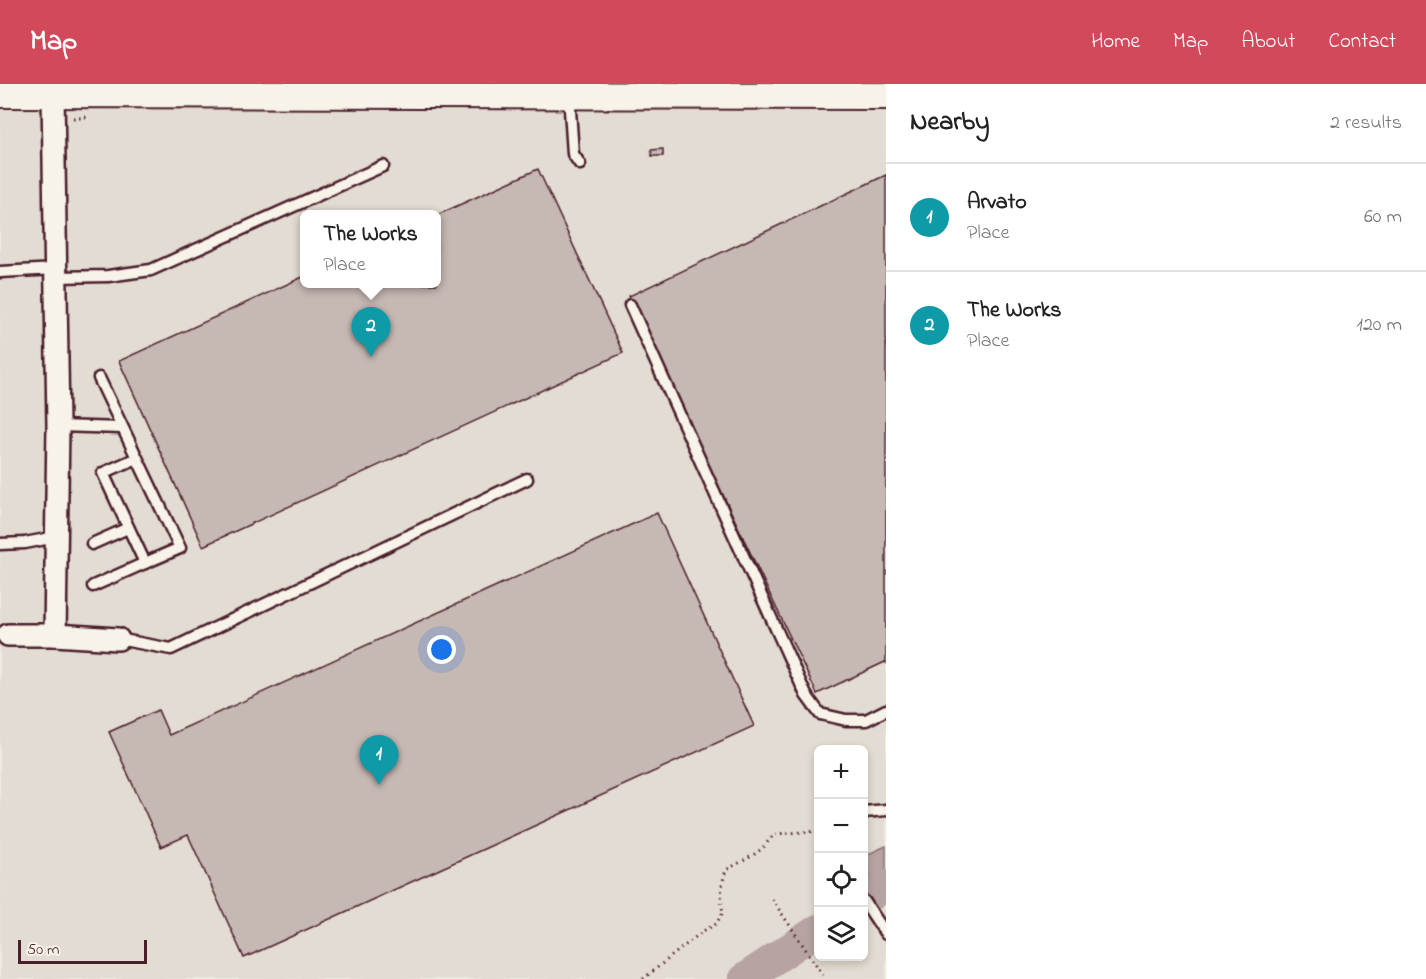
<!DOCTYPE html>
<meta charset="utf-8">
<style>
:root{--surface:#fff;--page:#f2f2f2;--text:#222;--muted:#767676;--line:#e0e0e0;--accent:#d1495b}
body{margin:0;font-family:"Indie Flower",sans-serif;background:var(--page);color:var(--text)}
.controls{position:absolute;right:18px;bottom:18px;display:grid;overflow:hidden;border-radius:9px;box-shadow:0 3px 9px #0003}
.controls button{width:54px;height:54px;display:grid;place-items:center;padding:0;border:0;border-bottom:2px solid var(--line);background:var(--surface);color:var(--text);font:30px sans-serif}
.scale{position:absolute;left:18px;bottom:15px;width:129px;box-sizing:border-box;padding-left:6px;border:3px solid #4a1f2b;border-top:0;font-size:16px;line-height:21px;white-space:nowrap;color:#4a1f2b;-webkit-text-stroke:4px #f7f3e8;paint-order:stroke}
.you{position:absolute;left:442px;top:566px;width:21px;height:21px;margin:-15px;border:4px solid #fff;border-radius:50%;background:#1a73e8;box-shadow:0 0 0 9px #1a73e833}
.badge{display:grid;place-items:center;width:39px;height:39px;border-radius:50%;background:var(--accent);color:#fff;font-size:20px;font-weight:700}
.pin{position:absolute;translate:-50% -50px;filter:drop-shadow(0 2px 3px #0008)}
.pin::after{content:'';position:absolute;top:32px;width:21px;height:18px;background:inherit;clip-path:polygon(0 0,100% 0,50% 100%)}
.popup{position:absolute;left:300px;top:126px;width:141px;height:78px;box-sizing:border-box;display:grid;place-content:center;border-radius:9px;background:var(--surface);filter:drop-shadow(0 2px 4px #0005);font-size:20px;white-space:nowrap;color:var(--muted)}
.popup b{font-size:22px;color:var(--text)}
.popup::after{content:'';position:absolute;left:50%;top:100%;margin-left:-12px;border:12px solid transparent;border-top-color:var(--surface)}
.list{margin:0;padding:0;list-style:none}
h2{display:flex;justify-content:space-between;align-items:center;height:78px;margin:0;padding:0 24px;font-size:26px}
h2 small{font-size:20px;font-weight:400;color:var(--muted)}
.list li{display:grid;grid-template-columns:39px 1fr auto;gap:18px;align-items:center;box-sizing:border-box;height:108px;padding:0 24px;border-top:2px solid var(--line)}
.list b{display:block;font-size:22px;white-space:nowrap}
.list p{margin:0;font-size:20px;white-space:nowrap;color:var(--muted)}
.list em{font-size:20px;font-style:normal;color:var(--muted)}
.icon{flex:none;width:33px;height:33px;fill:none;stroke:currentColor;stroke-width:2;stroke-linecap:round;stroke-linejoin:round}
.map{position:relative;flex:none;width:886px;height:895px;overflow:hidden}
header{display:flex;align-items:center;gap:36px;box-sizing:border-box;height:84px;padding:0 30px;background:var(--accent);color:#fff}
header strong{font-size:28px}
nav{display:flex;gap:33px;margin-inline-start:auto;font-size:21px}
main{display:flex}
aside{flex:1;background:var(--surface)}
.map>svg:first-child{display:block}
</style>
<header>
<strong>Map</strong>
<nav><a>Home</a><a>Map</a><a>About</a><a>Contact</a></nav>
</header>
<main>
<div class="map">
<svg width="886" height="895" viewBox="0 0 886 895">
<rect width="100%" height="100%" fill="#f0ebe0"/>
<filter id="ink" filterUnits="userSpaceOnUse"><feTurbulence type="fractalNoise" baseFrequency=".0167" numOctaves="2"/><feDisplacementMap in="SourceGraphic" scale="12" xChannelSelector="R" yChannelSelector="G"/><feConvolveMatrix kernelMatrix="1 2 1 2 8 2 1 2 1" color-interpolation-filters="sRGB"/></filter>
<g filter="url(#ink)">
<path fill="#e3dcd2" fill-rule="evenodd" d="M0,0H886V762L864,772V666H818V872H864V779L886,829V895H0ZM305,130H437V200H305Z"/>
<path fill="#b7a4a2" stroke="#8b6f72" stroke-width="1.5" d="M886,762V817L882,819L864,779V772Z"/>
<g fill="none" stroke-linecap="round" stroke-linejoin="round">
<g stroke="#b7a4a2" stroke-width="32">
<path d="M864,816L886,801"/>
<path d="M744,895L818,846"/>
</g>
</g>
<g fill="#c6b8b3" stroke="#4a1f2b" stroke-width="1.5">
<path d="M663,65V72H652L651,66Z"/>
<path d="M538,85L623,269L203,462L119,277L305,192V200H437V131Z"/>
<path d="M886,91V579L885,578L817,610L629,212Z"/>
<path d="M657,429L754,642L244,874L188,751L161,763L109,648L158,626L169,651Z"/>
</g>
<g fill="none" stroke-linecap="round" stroke-linejoin="round">
<g stroke="#4a1f2b" stroke-width="15">
<g id="service">
<path d="M569,11L573,70L580,80"/>
<path d="M0,188L56,185"/>
<path d="M56,193L108,192L151,186L383,82"/>
<path d="M630,221L806,611L820,630L846,636H866L886,626"/>
<path d="M99,294L180,464L145,479L103,389L137,374"/>
<path d="M58,342L122,344"/>
<path d="M0,460L25,459L56,453"/>
<path d="M92,460L128,444"/>
<path d="M93,502L145,479"/>
<path d="M118,555L171,565L527,395"/>
<path d="M864,728L886,726"/>
<path d="M864,817L886,850"/>
</g>
</g>
<g stroke="#4a1f2b" stroke-width="26">
<g id="minor">
<path d="M53,10L58,342L55,551"/>
<path d="M8,551H55L118,555"/>
</g>
</g>
<g stroke="#4a1f2b" stroke-width="30">
<path id="tertiary" d="M0,10L886,12"/>
</g>
<g stroke="#4a1f2b" stroke-width="3" stroke-dasharray="1.5 4.5" stroke-linecap="butt">
<path d="M73,34H84L87,32"/>
<path d="M772,815L825,894"/>
<path d="M643,895L703,847L716,840L723,828C720,813 721,801 726,786L752,772L763,764L774,750L818,747"/>
</g>
<use href="#service" stroke="#f7f3e8" stroke-width="10"/>
<use href="#minor" stroke="#f7f3e8" stroke-width="21"/>
<use href="#tertiary" stroke="#f7f3e8" stroke-width="26"/>
</g>
</g>
</svg>
<div class="controls">
<button>+</button>
<button>−</button>
<button><svg class="icon" aria-label="locate" viewBox="0 0 24 24"><circle cx="12" cy="12" r="6"/><path d="M12 2v4M12 18v4M2 12h4M18 12h4"/></svg></button>
<button><svg class="icon" aria-label="layers" viewBox="0 0 24 24"><path d="M12 4l9 5-9 5-9-5zM3 14l9 5 9-5"/></svg></button>
</div>
<div class="scale">50 m</div>
<div class="you"></div>
<div class="pin badge" style="left:379px;top:701px;background:#0f9aa8">1</div>
<div class="pin badge" style="left:371px;top:273px;background:#0f9aa8">2</div>
<div class="popup"><b>The Works</b>Place</div>
</div>
<aside>
<h2>Nearby<small>2 results</small></h2>
<ul class="list">
<li><span class="badge" style="background:#0f9aa8">1</span><div><b>Arvato</b><p>Place</p></div><em>60 m</em></li>
<li><span class="badge" style="background:#0f9aa8">2</span><div><b>The Works</b><p>Place</p></div><em>120 m</em></li>
</ul>
</aside>
</main>
